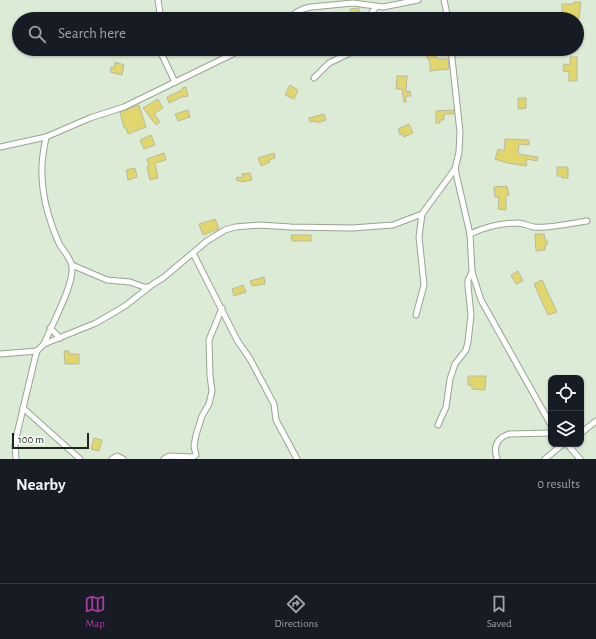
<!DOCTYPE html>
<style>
:root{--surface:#171b24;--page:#20242c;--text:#f1f3f6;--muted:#9ea1a6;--line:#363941;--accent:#a53b9d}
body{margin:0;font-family:"Alegreya Sans",sans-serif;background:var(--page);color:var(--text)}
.controls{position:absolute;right:12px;bottom:12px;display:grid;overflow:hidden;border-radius:8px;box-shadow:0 1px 3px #0004}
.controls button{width:36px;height:36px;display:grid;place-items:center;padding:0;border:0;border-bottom:1px solid var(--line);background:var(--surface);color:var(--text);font:20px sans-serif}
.scale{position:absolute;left:12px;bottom:10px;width:77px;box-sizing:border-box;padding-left:4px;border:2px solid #20261e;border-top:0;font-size:11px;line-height:14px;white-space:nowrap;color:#20261e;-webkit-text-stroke:3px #fff;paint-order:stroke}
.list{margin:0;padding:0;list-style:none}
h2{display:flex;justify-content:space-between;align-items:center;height:52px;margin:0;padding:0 16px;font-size:17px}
h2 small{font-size:13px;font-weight:400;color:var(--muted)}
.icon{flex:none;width:22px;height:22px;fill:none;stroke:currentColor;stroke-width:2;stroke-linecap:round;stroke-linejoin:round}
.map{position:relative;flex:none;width:596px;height:459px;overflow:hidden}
.search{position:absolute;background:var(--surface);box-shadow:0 1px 3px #0004;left:12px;right:12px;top:12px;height:44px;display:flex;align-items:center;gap:10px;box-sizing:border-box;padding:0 14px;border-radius:22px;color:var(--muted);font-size:15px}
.sheet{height:124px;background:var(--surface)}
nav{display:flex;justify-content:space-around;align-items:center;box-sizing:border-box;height:56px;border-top:1px solid var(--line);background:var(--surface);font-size:11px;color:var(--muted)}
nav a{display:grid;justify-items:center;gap:2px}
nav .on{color:var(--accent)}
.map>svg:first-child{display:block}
</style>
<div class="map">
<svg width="596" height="459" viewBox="0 0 596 459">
<rect width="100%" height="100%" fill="#dbebd6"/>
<g fill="#e0d66b" stroke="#bbb9a0">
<path d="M574,2H581L579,19H559V14H562V4H574Z"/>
<path d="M359,8L360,18L351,19L350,9Z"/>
<path d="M425,49H434L437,59H448L449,69L430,71V60H428Z"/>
<path d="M570,57H577V81H569V72L563,71L564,64L570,65Z"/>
<path d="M115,62L124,65L122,75L110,72L111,67L114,68Z"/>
<path d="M397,76H407L406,92L410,91L411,96H406V102H404L402,89H396Z"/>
<path d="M290,85L298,90L294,99L285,95Z"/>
<path d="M186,87L188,96L185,97L184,96L169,103L167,97L182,90V88Z"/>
<path d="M518,98H526V108L518,109Z"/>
<path d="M158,99L163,108L154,114L160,122L156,125L143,108Z"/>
<path d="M139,105L146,127L128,134L126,128H124L120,112Z"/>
<path d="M188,110L190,117L178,121L175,114Z"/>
<path d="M454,110V114H444V120H440V123H436V111Z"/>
<path d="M324,114L326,120L317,123L316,121L310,122L309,118Z"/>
<path d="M409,124L413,133L404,137L403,134L400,135L398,129Z"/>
<path d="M151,135L155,145L144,149L140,140Z"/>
<path d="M505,139L529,140V145L519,144L518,154L538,157L537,161L527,159L526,166L508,163L495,159L498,149L504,151Z"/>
<path d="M164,153L166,160L155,163L158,178L150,180L147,167L149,166L147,159Z"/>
<path d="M274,153L275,158L269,160L270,162L261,166L258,158Z"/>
<path d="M557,167H568V178H562V176H557Z"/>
<path d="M135,168L137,177L128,180L126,170Z"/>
<path d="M250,173L252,180L242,182L236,180L237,177L243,178L242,174Z"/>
<path d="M507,186L509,195L506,196V210L498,209L499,197H495L494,187Z"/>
<path d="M215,219L219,229L203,235L199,224Z"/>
<path d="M535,234H544L545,240H547V245H545V250L536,251Z"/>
<path d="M291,235H311V241H292Z"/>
<path d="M518,271L523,281L516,284L511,275Z"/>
<path d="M264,277L265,284L252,286L250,281Z"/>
<path d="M542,280L557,312L548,315L534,284Z"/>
<path d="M243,285L246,292L234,296L232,289Z"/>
<path d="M64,351H69V354H79V364H65Z"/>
<path d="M468,376H486L485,390L472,389V385H468Z"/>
<path d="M94,438L102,440L99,451L91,449Z"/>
</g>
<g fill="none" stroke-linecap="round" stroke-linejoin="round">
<g stroke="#96a591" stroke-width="7">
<g id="minor">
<path d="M158,0L161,19"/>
<path d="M444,0L448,19"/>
<path d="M288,19L297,12L303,9L311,7L353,3L383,7L418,0"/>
<path d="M367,19L376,7"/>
<path d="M161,49L162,55L175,82"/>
<path d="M451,49L460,132L459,152L455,169L470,234L472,272L481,300L551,425"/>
<path d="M314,78L329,63L348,54L353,49"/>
<path d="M0,147L46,137"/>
<path d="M470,234C485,227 502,223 519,223C524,224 529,226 534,227C546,229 574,223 587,221"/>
<path d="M193,253L237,340L250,359L274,404L276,420L297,459"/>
<path d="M72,265L107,280L130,282L144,287H149"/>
<path d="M416,315L424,285L419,237L422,214"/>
<path d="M50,328L60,338"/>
<path d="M44,344C51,326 74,285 72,267C72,259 61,249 58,241C49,220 42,196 42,173C41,161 44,149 46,137L90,118L124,107L243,49"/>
<path d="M0,354L37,351"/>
<path d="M23,408L80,459"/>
<path d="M438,425L446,407L450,379L455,364L466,350L468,342L471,315L468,286V280L472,272"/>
<path d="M581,433L596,421"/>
<path d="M567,444L580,459"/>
<path d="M16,459L15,446L17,434L35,358L37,351L44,344L96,323L125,306L153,284L163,278L207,241L225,230L235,227L260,225L291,227L352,228L393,225L422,214L455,169"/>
<path d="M112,459L117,456L123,459"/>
<path d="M164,459L169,456L193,457L196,455L194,446L196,435L202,416L209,404L212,391L210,376L209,340L222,308"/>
<path d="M497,459C493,446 497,438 509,434L551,433"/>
<path d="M545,459L563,444"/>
</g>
</g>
<use href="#minor" stroke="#fff" stroke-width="5"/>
</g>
</svg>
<div class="controls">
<button><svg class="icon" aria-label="locate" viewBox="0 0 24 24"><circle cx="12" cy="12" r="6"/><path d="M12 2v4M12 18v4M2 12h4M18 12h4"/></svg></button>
<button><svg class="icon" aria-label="layers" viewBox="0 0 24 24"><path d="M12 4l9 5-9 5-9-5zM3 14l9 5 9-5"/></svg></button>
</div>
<div class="scale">100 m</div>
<div class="search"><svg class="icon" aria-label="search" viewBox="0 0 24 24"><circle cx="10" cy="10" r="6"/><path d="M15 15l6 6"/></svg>Search here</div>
</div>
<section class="sheet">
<h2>Nearby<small>0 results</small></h2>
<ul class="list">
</ul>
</section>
<nav>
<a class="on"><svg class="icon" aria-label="map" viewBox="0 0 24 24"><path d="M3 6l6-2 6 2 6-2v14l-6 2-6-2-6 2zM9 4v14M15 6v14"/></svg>Map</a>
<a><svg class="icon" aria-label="directions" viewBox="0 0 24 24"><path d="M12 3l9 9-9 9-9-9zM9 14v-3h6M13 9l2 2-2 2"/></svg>Directions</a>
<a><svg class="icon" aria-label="saved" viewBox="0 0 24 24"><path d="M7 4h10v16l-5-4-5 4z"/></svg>Saved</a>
</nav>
